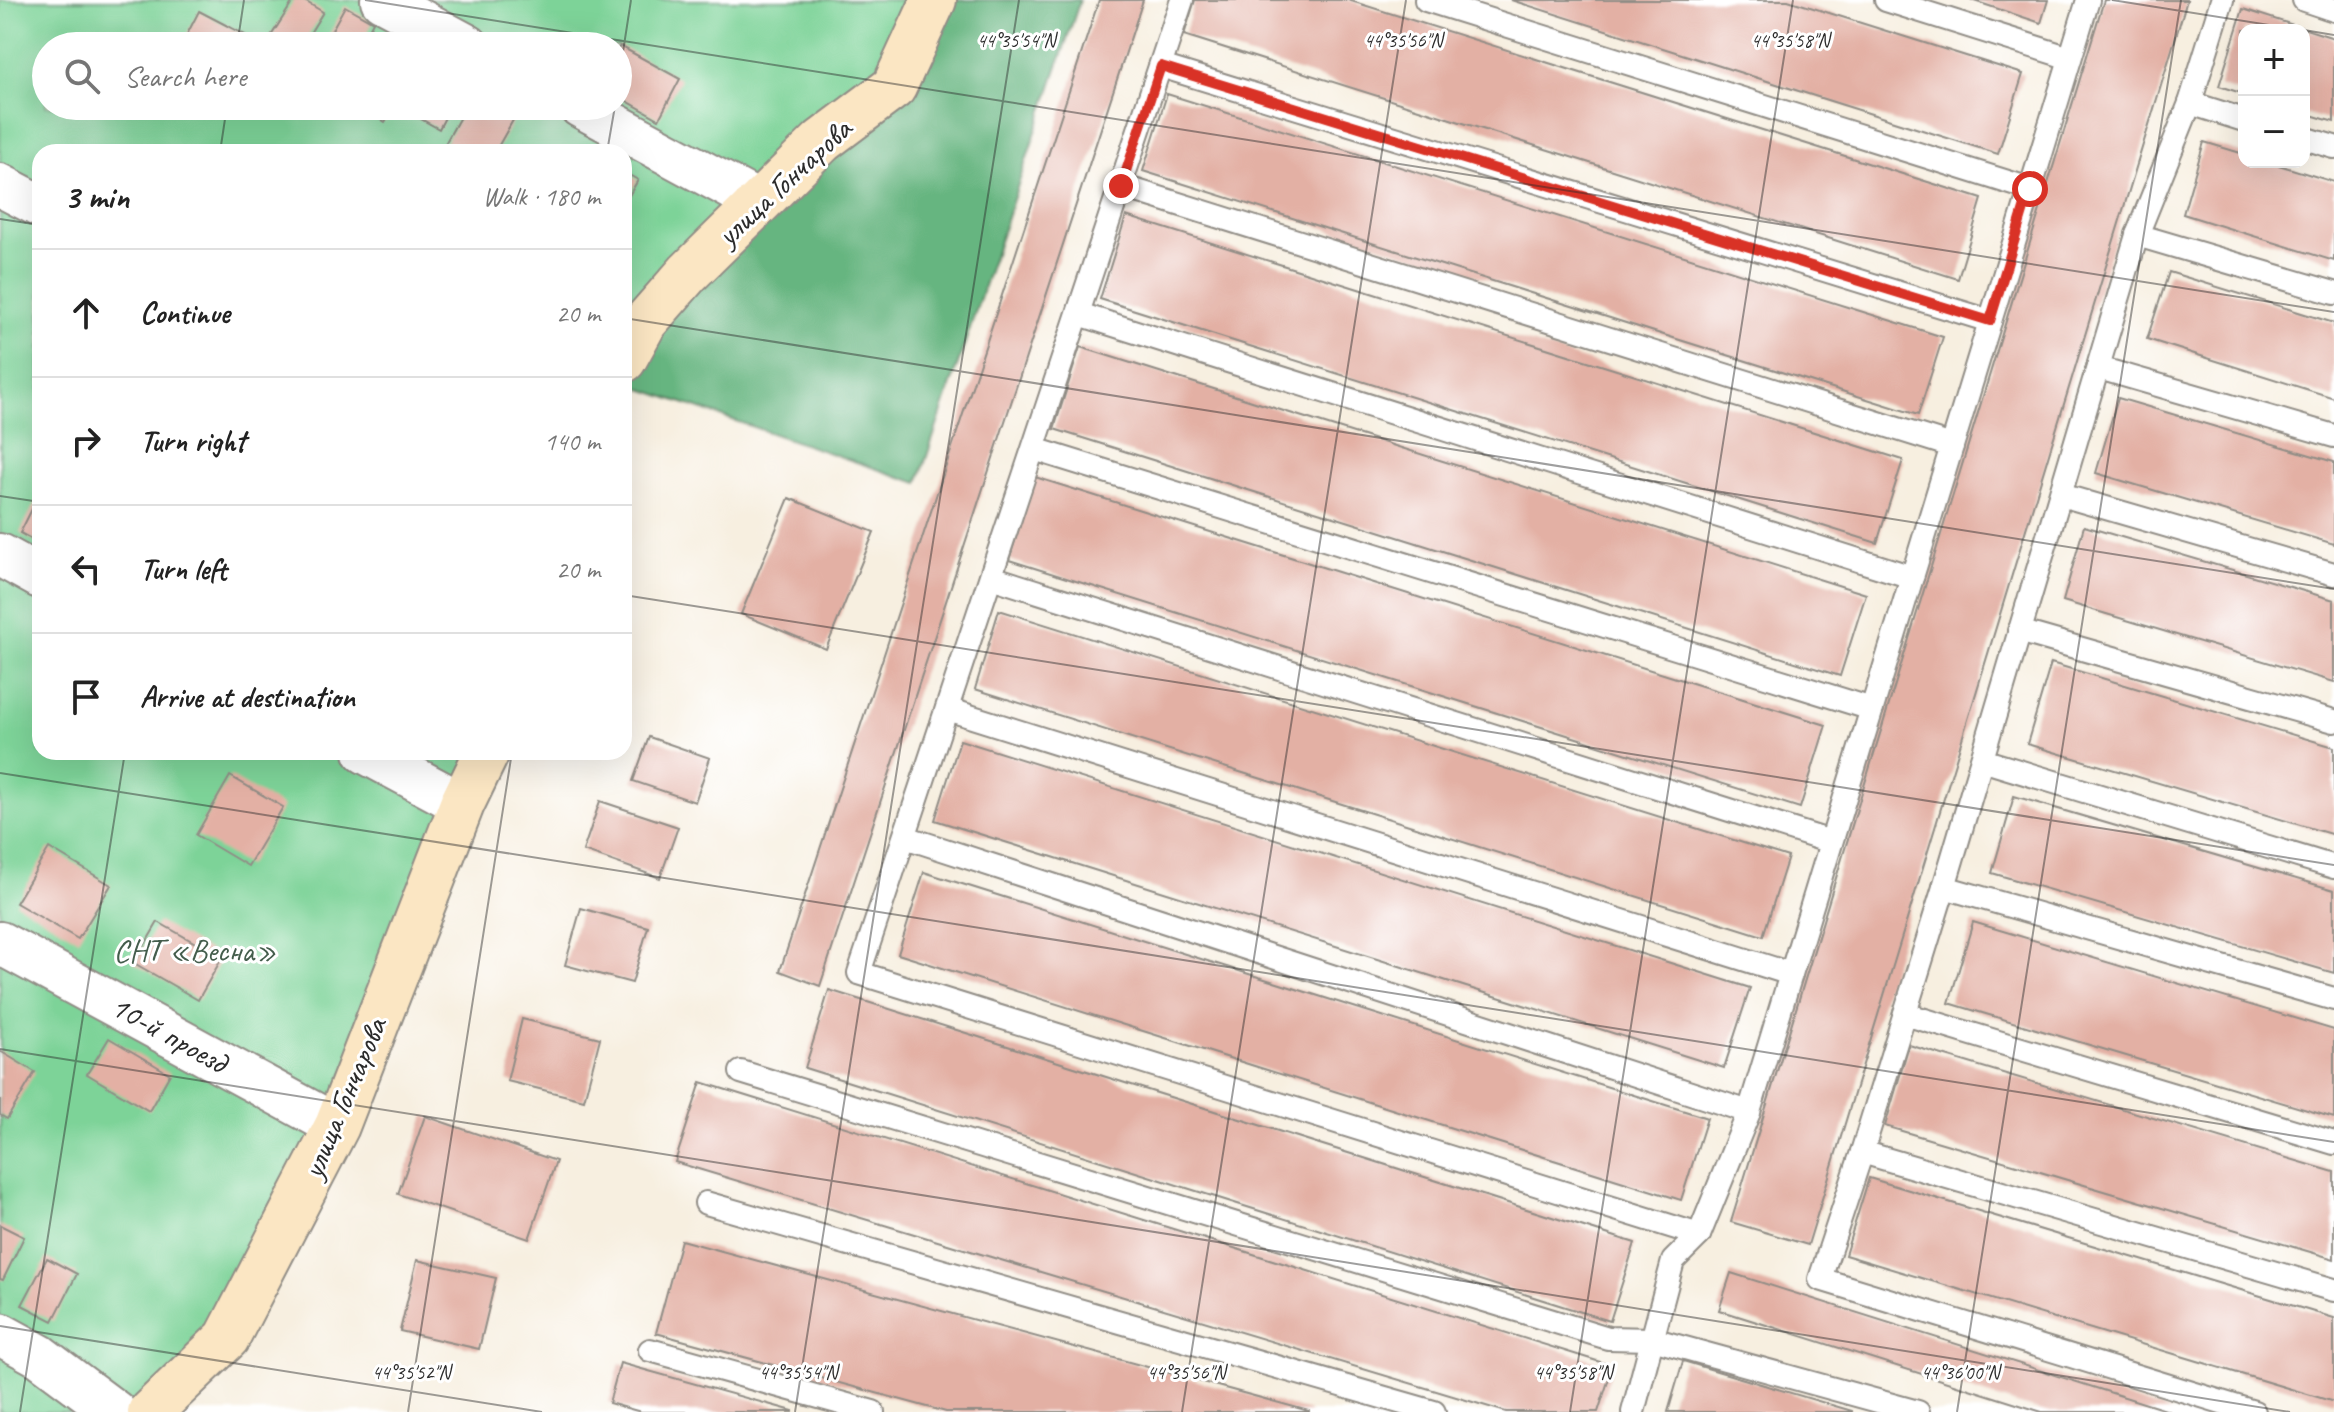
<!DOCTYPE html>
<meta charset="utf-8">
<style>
:root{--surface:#fff;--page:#f6f6f6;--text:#222;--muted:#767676;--line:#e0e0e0}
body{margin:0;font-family:Caveat,sans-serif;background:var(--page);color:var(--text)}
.controls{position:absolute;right:24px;top:24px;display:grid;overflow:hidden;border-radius:16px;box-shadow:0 8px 32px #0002}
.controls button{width:72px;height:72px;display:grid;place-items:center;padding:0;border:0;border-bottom:2px solid var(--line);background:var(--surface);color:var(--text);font:40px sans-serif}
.stop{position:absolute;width:24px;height:24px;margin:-18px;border:6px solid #d93025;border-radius:50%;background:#fff}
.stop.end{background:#d93025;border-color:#fff;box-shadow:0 2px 8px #0008}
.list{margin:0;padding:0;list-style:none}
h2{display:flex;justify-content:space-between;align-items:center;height:104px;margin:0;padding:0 32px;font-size:34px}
h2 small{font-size:26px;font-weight:400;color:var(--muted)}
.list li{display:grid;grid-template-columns:52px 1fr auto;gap:24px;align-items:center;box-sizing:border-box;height:128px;padding:0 32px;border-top:2px solid var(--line)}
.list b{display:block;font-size:30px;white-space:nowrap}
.list em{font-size:26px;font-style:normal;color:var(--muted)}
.icon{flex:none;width:44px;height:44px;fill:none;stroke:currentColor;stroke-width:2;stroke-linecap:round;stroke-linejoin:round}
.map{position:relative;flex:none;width:2334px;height:1412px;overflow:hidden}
.search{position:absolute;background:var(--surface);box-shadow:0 8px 32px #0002;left:32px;top:32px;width:600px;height:88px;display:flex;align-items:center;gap:20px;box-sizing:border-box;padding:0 28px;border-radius:44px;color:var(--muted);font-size:30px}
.panel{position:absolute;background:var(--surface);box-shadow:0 8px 32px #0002;left:32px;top:144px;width:600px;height:616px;border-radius:24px}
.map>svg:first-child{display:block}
</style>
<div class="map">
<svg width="2334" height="1412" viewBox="0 0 2334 1412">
<rect width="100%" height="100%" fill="#fff"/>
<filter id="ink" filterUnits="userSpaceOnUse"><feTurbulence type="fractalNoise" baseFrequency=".0125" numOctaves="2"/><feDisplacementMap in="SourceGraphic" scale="16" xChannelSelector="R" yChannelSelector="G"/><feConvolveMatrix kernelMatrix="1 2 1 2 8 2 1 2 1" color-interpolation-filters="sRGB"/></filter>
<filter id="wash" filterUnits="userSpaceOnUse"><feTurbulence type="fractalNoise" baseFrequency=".006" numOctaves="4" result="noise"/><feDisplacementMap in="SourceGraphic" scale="32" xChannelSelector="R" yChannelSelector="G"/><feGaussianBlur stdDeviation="1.8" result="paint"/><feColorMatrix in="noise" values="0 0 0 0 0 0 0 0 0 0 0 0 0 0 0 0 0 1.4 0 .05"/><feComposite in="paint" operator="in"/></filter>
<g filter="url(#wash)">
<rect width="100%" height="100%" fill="#f7efe0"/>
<path fill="#7dd398" stroke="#547f62" stroke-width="2" fill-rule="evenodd" d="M0,0H934L894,87L624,360V152H40V752H487L227,1338L150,1412H0ZM46,46H618V106H46Z"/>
<path fill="#66b580" stroke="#487056" stroke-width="2" d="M934,0H1080L918,483L624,383V360L822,141Z"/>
<g id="blocks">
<g fill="#e3b0a4">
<path d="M294,0H303L323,12L302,46H288L271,36Z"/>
<path d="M1099,0H1143L820,986L780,971Z"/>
<path d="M1195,0H1348L1982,199L1958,279L1184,35Z"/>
<path d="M1511,0H1788L2023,74L1998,154Z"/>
<path d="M1971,0H2048L2041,23Z"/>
<path d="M2104,0H2187L1808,1245L1731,1222Z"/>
<path d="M345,6L373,22L360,46H323Z"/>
<path d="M2243,9L2334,38V122L2304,113V30H2244V94L2219,86Z"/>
<path d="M199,11L247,36L242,46H181Z"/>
<path d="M620,46L680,79L659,119L618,96V49Z"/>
<path d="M1167,94L1943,337L1918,415L1143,171Z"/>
<path d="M359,106H395L385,122Z"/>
<path d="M416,106H451L439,129L412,114Z"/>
<path d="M466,106H521L495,152H443L441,151Z"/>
<path d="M2204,142L2244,154V162H2269L2334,182V261L2183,214Z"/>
<path d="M624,172L638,180L624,204Z"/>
<path d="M1126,216L1903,460L1877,543L1100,299Z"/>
<path d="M2169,272L2334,323V398L2147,339Z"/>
<path d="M1080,347L1866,594L1840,676L1054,429Z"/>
<path d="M2118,398L2334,462V544L2096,473Z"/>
<path d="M1035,477L1826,725L1800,808L1009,560Z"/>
<path d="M40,493V544L20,533Z"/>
<path d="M789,498L874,532L826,649L741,614Z"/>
<path d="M2084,526L2334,600V682L2063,601Z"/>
<path d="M999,610L1788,857L1763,936L975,689Z"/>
<path d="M2051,663L2334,747V835L2027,744Z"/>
<path d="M649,737L710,758L695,802L633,781Z"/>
<path d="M960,740L1750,988L1724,1068L935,820Z"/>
<path d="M230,776L283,807L248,866L196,835Z"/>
<path d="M2014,796L2334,890V973L1992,873Z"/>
<path d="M600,801L678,827L660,878L583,851Z"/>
<path d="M49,848L111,885L78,939L16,903Z"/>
<path d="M924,872L1707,1118L1681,1200L898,954Z"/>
<path d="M581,908L648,927L632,983L565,965Z"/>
<path d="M158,922L222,958L198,1000L134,963Z"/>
<path d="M1973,922L2334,1030V1118L1949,1003Z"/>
<path d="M829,990L1635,1243L1610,1321L805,1068Z"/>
<path d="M522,1019L600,1038L584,1100L507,1081Z"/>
<path d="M109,1038L170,1074L149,1111L87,1074Z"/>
<path d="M1909,1045L2334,1172V1259L1885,1126Z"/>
<path d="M0,1051L35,1072L7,1119L0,1115Z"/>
<path d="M701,1082L1613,1366L1598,1412H1506L675,1162Z"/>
<path d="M425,1116L556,1161L529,1239L398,1194Z"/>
<path d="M1869,1178L2334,1318V1402L1845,1255Z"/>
<path d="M0,1225L24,1237L3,1280L0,1279Z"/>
<path d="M681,1240L1309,1411V1412H946L656,1333Z"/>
<path d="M47,1258L77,1274L53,1321L22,1305Z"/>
<path d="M417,1260L496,1278L479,1349L400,1331Z"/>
<path d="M1731,1273L2169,1411V1412H2042L1719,1310Z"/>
<path d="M1683,1361L1852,1411V1412H1668Z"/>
<path d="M620,1363L793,1411V1412H641L609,1403Z"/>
</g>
</g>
</g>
<g filter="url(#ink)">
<use href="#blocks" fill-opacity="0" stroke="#918d86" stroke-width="2"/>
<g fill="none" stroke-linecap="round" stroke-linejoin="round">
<g stroke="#918d86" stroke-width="26">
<g id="lane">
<path d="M1182,0L859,973L1699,1235"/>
<path d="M1426,0L2030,189"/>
<path d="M1886,0L2070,58"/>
<path d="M2222,0L2190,103L2137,235L1944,887L1862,1152L1820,1279L2254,1412"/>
<path d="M2304,0L2334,10"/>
<path d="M1161,66L1990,321"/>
<path d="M2190,103L2244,120"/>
<path d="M2304,138L2334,147"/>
<path d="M1121,186L1952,446"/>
<path d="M2137,235L2334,293"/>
<path d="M1079,314L1912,577"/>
<path d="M2099,368L2334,436"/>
<path d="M1034,449L1872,709"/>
<path d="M2061,495L2334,574"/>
<path d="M991,577L1831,842"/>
<path d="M2019,631L2334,721"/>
<path d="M947,709L1791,974"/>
<path d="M1982,760L2334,867"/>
<path d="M905,837L1749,1112"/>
<path d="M1944,887L2334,999"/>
<path d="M1905,1014L2334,1143"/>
<path d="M741,1072L1608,1338L1652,1339L1918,1412"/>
<path d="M1862,1152L2334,1290"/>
<path d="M706,1203L1434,1412"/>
<path d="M650,1350L873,1412"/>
<path d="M1633,1412L1673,1261L1699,1235L1749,1112L2088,0"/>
</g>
</g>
<g stroke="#918d86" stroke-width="46">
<g id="street">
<path d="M382,0L468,46"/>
<path d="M580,106L758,202"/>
<path d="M0,185L40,206"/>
<path d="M0,555L40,577"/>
<path d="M365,752L462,804"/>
<path d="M0,943L337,1126"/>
<path d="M0,1334L40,1356L115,1412"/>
</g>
</g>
<g stroke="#918d86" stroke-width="48">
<g id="secondary">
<path d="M624,360L645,322L688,273L822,141L894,87L934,0"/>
<path d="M150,1412L227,1338L337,1126L462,804L487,752"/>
</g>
</g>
<use href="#lane" stroke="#fff" stroke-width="22"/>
<use href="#street" stroke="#fff" stroke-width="42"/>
<use href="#secondary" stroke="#fbe6c3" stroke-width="44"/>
</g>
</g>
<g fill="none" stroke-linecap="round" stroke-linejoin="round" filter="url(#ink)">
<path stroke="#d93025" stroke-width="10" d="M1121,186L1161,66L1990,321L2030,189"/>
</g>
<path fill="none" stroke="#2b2b2b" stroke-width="2" stroke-opacity="0.45" d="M365,0L2334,312M2112,0L2301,30M2304,30L2334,35M237,46L244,0M618,84L631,0M220,152L227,106M607,152L615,106M0,219L40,225M624,318L2334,589M0,496L40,502M624,595L2334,865M0,773L2334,1142M0,1049L2290,1412M0,1326L542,1412M20,1412L125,752M408,1412L512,752M795,1412L1019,0M1182,1412L1406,0M1570,1412L1793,0M1957,1412L2181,0"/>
<g text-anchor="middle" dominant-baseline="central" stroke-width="6" stroke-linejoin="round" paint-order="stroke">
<g font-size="32" fill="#2b2b2b" stroke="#fff">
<text transform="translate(784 182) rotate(-43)">улица Гончарова</text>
<text transform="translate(169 1034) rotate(29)">10-й проезд</text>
<text transform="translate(344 1098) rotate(-67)">улица Гончарова</text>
</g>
<g font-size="32" fill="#445d4c" stroke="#fff">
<text x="195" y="950">СНТ «Весна»</text>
</g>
</g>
<g font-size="20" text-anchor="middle" fill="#2b2b2b" stroke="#fff" stroke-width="6" stroke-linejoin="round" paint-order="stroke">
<text x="1016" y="47">44°35'54"N</text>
<text x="1403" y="47">44°35'56"N</text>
<text x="1790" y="47">44°35'58"N</text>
<text x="411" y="1379">44°35'52"N</text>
<text x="798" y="1379">44°35'54"N</text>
<text x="1186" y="1379">44°35'56"N</text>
<text x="1573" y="1379">44°35'58"N</text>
<text x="1960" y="1379">44°36'00"N</text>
</g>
</svg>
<div class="controls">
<button>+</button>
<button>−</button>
</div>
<div class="stop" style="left:2030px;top:189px"></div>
<div class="stop end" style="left:1121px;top:186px"></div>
<div class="search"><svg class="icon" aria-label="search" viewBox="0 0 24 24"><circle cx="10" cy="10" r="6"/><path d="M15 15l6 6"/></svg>Search here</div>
<section class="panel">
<h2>3 min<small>Walk · 180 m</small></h2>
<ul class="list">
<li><svg class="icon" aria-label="ahead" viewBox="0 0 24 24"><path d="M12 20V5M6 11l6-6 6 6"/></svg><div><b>Continue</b></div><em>20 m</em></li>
<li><svg class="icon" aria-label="right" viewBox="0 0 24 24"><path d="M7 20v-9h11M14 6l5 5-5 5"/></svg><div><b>Turn right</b></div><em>140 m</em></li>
<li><svg class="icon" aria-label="left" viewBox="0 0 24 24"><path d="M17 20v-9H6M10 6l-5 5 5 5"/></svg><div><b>Turn left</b></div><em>20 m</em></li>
<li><svg class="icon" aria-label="arrive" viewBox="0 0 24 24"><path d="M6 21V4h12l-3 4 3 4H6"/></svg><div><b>Arrive at destination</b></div></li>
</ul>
</section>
</div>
